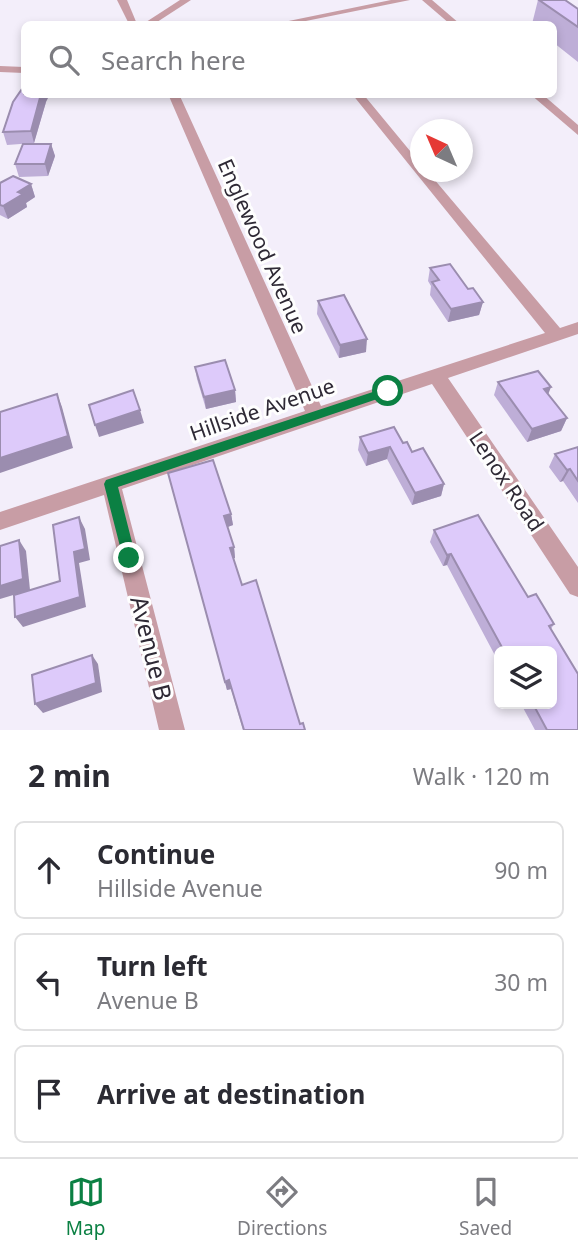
<!DOCTYPE html>
<meta charset="utf-8">
<style>
:root{--surface:#fff;--page:#f2f2f3;--text:#2b2b33;--muted:#7c7c81;--line:#e1e1e2;--accent:#0b8043}
body{margin:0;font-family:"Noto Sans",sans-serif;background:var(--page);color:var(--text)}
.controls{position:absolute;right:21px;bottom:21px;display:grid;overflow:hidden;border-radius:10px;box-shadow:0 4px 10px #0003}
.controls button{width:63px;height:63px;display:grid;place-items:center;padding:0;border:0;border-bottom:2px solid var(--line);background:var(--surface);color:var(--text);font:35px sans-serif}
.compass{position:absolute;left:410px;top:119px;width:63px;height:63px;border-radius:50%;background:var(--surface);box-shadow:0 4px 10px #0003;rotate:316deg}
.stop{position:absolute;width:21px;height:21px;margin:-16px;border:5px solid #0b8043;border-radius:50%;background:#fff}
.stop.end{background:#0b8043;border-color:#fff;box-shadow:0 2px 7px #0008}
.list{margin:0;padding:0;list-style:none}
h2{display:flex;justify-content:space-between;align-items:center;height:91px;margin:0;padding:0 28px;font-size:30px}
h2 small{font-size:23px;font-weight:400;color:var(--muted)}
.list li{display:grid;grid-template-columns:46px 1fr auto;gap:21px;align-items:center;box-sizing:border-box;height:98px;margin:0 14px 14px;padding:0 14px;border:2px solid var(--line);border-radius:10px}
.list b{display:block;font-size:26px;white-space:nowrap}
.list p{margin:0;font-size:23px;white-space:nowrap;color:var(--muted)}
.list em{font-size:23px;font-style:normal;color:var(--muted)}
.icon{flex:none;width:38px;height:38px;fill:none;stroke:currentColor;stroke-width:2;stroke-linecap:round;stroke-linejoin:round}
.map{position:relative;flex:none;width:578px;height:730px;overflow:hidden}
.search{position:absolute;background:var(--surface);box-shadow:0 4px 10px #0003;left:21px;right:21px;top:21px;height:77px;display:flex;align-items:center;gap:18px;box-sizing:border-box;padding:0 24px;border-radius:10px;color:var(--muted);font-size:26px}
.sheet{height:427px;background:var(--surface)}
nav{display:flex;justify-content:space-around;align-items:center;box-sizing:border-box;height:98px;border-top:2px solid var(--line);background:var(--surface);font-size:19px;color:var(--muted)}
nav a{display:grid;justify-items:center;gap:4px}
nav .on{color:var(--accent)}
.map>svg:first-child{display:block}
</style>
<div class="map">
<svg width="578" height="730" viewBox="0 0 578 730">
<rect width="100%" height="100%" fill="#f3eefa"/>
<g fill="none" stroke-linecap="round" stroke-linejoin="round">
<g fill="#c89da5" fill-rule="evenodd">
<path d="M117,0H127L137,24H129Z"/>
<path d="M180,0H191L154,24H143Z"/>
<path d="M391,0H410L291,24H274Z"/>
<path d="M422,0H432L460,24H450Z"/>
<path d="M0,66L24,67V73L0,72Z"/>
<path d="M168,94H179L321,406L545,333L352,94H363L420,163V172H428L560,328L578,322V334L448,378L578,567V597L570,594L432,384L122,489L185,730H159L104,495L0,530V512L305,411Z"/>
<path d="M530,94H542L578,125V135Z"/>
</g>
</g>
<g fill="#beaed7">
<path d="M538,0L578,9V62L554,43V24H532Z"/>
<path d="M46,102L34,143L7,145L3,132Z"/>
<path d="M51,144L55,156L48,176L19,177L15,164Z"/>
<path d="M0,183L31,184L35,197L26,203L27,207L8,219L0,215Z"/>
<path d="M430,268L468,289L483,302L479,315L448,322L430,295L431,286L428,281Z"/>
<path d="M318,301L366,352L339,358L317,314Z"/>
<path d="M195,367L235,390L236,402L206,409L197,379Z"/>
<path d="M498,382L548,395L567,418L561,431L527,442L494,395Z"/>
<path d="M360,437L403,443L444,484L441,496L412,505L387,459L366,466L358,450Z"/>
<path d="M578,447V503L563,481L560,482L549,467L555,454Z"/>
<path d="M171,485L231,514L233,525L227,527L234,547L235,558H233L242,585L300,724L305,730H243L231,689L227,690Z"/>
<path d="M434,530L528,597L554,624L551,629L578,730H535L521,704H552V651H499V663L447,565L443,566L430,542Z"/>
</g>
<g fill="#9b8daf">
<path d="M41,94H50L46,102L34,143L31,131Z"/>
<path d="M51,144L55,156L48,176L45,164Z"/>
<path d="M31,184L35,197L26,203L27,207L8,219L3,206L18,192Z"/>
<path d="M483,302L479,315L448,322L451,309Z"/>
<path d="M367,339L366,352L339,358L340,345Z"/>
<path d="M551,387L546,400L544,389Z"/>
<path d="M235,390L236,402L206,409L204,397Z"/>
<path d="M57,394L62,407L73,448L0,473V458Z"/>
<path d="M140,410L144,423L99,437L95,425Z"/>
<path d="M567,418L561,431L527,442L532,429Z"/>
<path d="M390,447L387,459L366,466L368,453Z"/>
<path d="M570,469L563,481L560,482L567,470Z"/>
<path d="M444,484L441,496L412,505L415,493Z"/>
<path d="M231,514L233,525L225,528L224,516Z"/>
<path d="M79,517L85,529L90,560L79,563L86,607L23,627L15,617L80,597L74,552Z"/>
<path d="M19,540L26,551L30,590L0,599V586Z"/>
<path d="M234,547L235,558L231,559L230,548Z"/>
<path d="M451,554L447,565L443,566L447,555Z"/>
<path d="M92,655L98,664L102,692L43,713L35,704Z"/>
<path d="M229,680L231,689L227,690L225,682Z"/>
</g>
<g fill="#ddcafa" stroke="#9b8daf" stroke-width="2">
<path d="M539,0H565L578,9V27Z"/>
<path d="M24,86V94H41L31,131L3,132L13,102Z"/>
<path d="M23,144H51L45,164H15Z"/>
<path d="M13,176L31,184L18,192L23,194L3,206L0,205V183Z"/>
<path d="M450,264L468,289L473,288L483,302L451,309L432,282L439,280L430,268Z"/>
<path d="M344,295L367,339L340,345L318,301Z"/>
<path d="M225,360L235,390L204,397L195,367Z"/>
<path d="M538,371L551,387L544,389L567,418L532,429L498,382Z"/>
<path d="M133,390L140,410L95,425L89,405Z"/>
<path d="M57,394L68,436L0,458V412Z"/>
<path d="M394,427L403,443L407,442L412,452L423,448L444,484L415,493L390,447L368,453L360,437Z"/>
<path d="M578,447V481L570,469L567,470L555,454Z"/>
<path d="M213,460L231,514L224,516L234,547L230,548L242,585L256,580L300,724L303,723L305,730H244L229,680L225,682L168,473Z"/>
<path d="M478,515L528,597L536,594L554,624L549,626L578,674V730H547L533,704H552V651H504L451,554L447,555L434,530Z"/>
<path d="M79,517L85,549L74,552L80,597L15,617L14,595L60,581L53,525Z"/>
<path d="M19,540L23,579L0,586V546Z"/>
<path d="M92,655L96,683L35,704L32,675Z"/>
</g>
<path fill="#0b8043" d="M388,387L394,391L392,394L118,487L136,558L134,562H124L104,484L106,480Z"/>
<g text-anchor="middle" dominant-baseline="central" stroke-width="6" stroke-linejoin="round" paint-order="stroke">
<g font-size="21" fill="#2e2935" stroke="#fefefe">
<text transform="translate(263 246) rotate(66)">Englewood Avenue</text>
<text transform="translate(262 409) rotate(-19)">Hillside Avenue</text>
<text transform="translate(507 481) rotate(56)">Lenox Road</text>
</g>
<g font-size="24" fill="#2e2935" stroke="#fefefe">
<text transform="translate(152 648) rotate(76)">Avenue B</text>
</g>
</g>
</svg>
<div class="controls">
<button><svg class="icon" aria-label="layers" viewBox="0 0 24 24"><path d="M12 4l9 5-9 5-9-5zM3 14l9 5 9-5"/></svg></button>
</div>
<svg class="compass" viewBox="-18 -18 36 36"><path d="M0-13l5 13h-10z" fill="#e53935"/><path d="M0 13l5-13h-10z" fill="#7c7c81"/></svg>
<div class="stop" style="left:388px;top:391px"></div>
<div class="stop end" style="left:129px;top:558px"></div>
<div class="search"><svg class="icon" aria-label="search" viewBox="0 0 24 24"><circle cx="10" cy="10" r="6"/><path d="M15 15l6 6"/></svg>Search here</div>
</div>
<section class="sheet">
<h2>2 min<small>Walk · 120 m</small></h2>
<ul class="list">
<li><svg class="icon" aria-label="ahead" viewBox="0 0 24 24"><path d="M12 20V5M6 11l6-6 6 6"/></svg><div><b>Continue</b><p>Hillside Avenue</p></div><em>90 m</em></li>
<li><svg class="icon" aria-label="left" viewBox="0 0 24 24"><path d="M17 20v-9H6M10 6l-5 5 5 5"/></svg><div><b>Turn left</b><p>Avenue B</p></div><em>30 m</em></li>
<li><svg class="icon" aria-label="arrive" viewBox="0 0 24 24"><path d="M6 21V4h12l-3 4 3 4H6"/></svg><div><b>Arrive at destination</b></div></li>
</ul>
</section>
<nav>
<a class="on"><svg class="icon" aria-label="map" viewBox="0 0 24 24"><path d="M3 6l6-2 6 2 6-2v14l-6 2-6-2-6 2zM9 4v14M15 6v14"/></svg>Map</a>
<a><svg class="icon" aria-label="directions" viewBox="0 0 24 24"><path d="M12 3l9 9-9 9-9-9zM9 14v-3h6M13 9l2 2-2 2"/></svg>Directions</a>
<a><svg class="icon" aria-label="saved" viewBox="0 0 24 24"><path d="M7 4h10v16l-5-4-5 4z"/></svg>Saved</a>
</nav>
